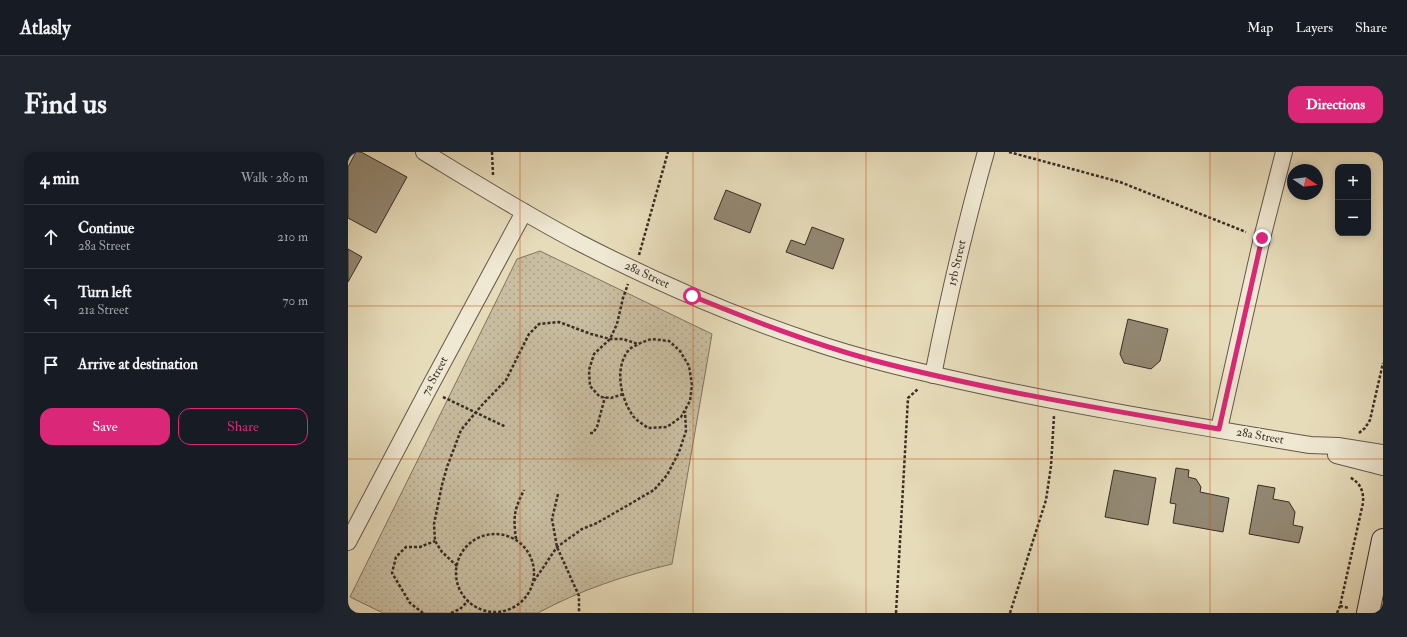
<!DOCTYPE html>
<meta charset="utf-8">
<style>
:root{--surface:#171b24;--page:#20242c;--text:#f1f3f6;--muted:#9ea1a6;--line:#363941;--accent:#db2777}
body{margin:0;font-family:"IM FELL Double Pica",serif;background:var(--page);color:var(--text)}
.controls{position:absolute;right:12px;top:12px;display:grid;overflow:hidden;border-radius:8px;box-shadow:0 2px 10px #0003}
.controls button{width:36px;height:36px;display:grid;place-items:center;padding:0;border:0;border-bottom:1px solid var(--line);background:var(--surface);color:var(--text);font:20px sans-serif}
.compass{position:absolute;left:939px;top:12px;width:36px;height:36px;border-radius:50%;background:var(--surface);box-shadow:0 2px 10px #0003;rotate:103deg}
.stop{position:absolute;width:12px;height:12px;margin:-9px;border:3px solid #db2777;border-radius:50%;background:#fff}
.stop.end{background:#db2777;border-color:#fff;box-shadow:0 1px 4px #0008}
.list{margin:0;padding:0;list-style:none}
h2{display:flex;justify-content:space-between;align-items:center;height:52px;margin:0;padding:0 16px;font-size:17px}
h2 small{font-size:13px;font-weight:400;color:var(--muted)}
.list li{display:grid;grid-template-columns:26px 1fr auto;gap:12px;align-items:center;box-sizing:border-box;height:64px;padding:0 16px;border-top:1px solid var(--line)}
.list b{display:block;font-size:15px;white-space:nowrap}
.list p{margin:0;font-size:13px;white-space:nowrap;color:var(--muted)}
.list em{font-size:13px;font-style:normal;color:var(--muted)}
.actions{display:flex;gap:8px;padding:12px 16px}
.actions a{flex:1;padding:9px 0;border:1px solid var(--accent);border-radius:12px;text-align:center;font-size:14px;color:var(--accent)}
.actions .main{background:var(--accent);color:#fff}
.icon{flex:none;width:22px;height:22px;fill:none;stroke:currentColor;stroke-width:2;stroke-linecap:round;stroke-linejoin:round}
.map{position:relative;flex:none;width:1035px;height:461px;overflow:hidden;border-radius:12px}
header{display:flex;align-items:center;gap:24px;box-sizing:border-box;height:56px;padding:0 20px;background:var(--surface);border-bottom:1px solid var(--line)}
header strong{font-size:19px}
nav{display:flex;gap:22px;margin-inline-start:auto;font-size:14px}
.intro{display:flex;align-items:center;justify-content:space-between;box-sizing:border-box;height:96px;padding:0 24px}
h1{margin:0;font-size:28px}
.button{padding:10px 18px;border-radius:12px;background:var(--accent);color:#fff;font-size:14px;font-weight:700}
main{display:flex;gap:24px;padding:0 24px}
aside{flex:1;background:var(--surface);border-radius:12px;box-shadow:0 2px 10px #0003}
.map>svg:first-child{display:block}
</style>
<header>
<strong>Atlasly</strong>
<nav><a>Map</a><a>Layers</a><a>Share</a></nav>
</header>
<div class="intro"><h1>Find us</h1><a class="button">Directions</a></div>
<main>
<aside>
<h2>4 min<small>Walk · 280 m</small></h2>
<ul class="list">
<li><svg class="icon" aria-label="ahead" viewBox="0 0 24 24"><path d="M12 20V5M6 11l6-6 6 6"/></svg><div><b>Continue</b><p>28a Street</p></div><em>210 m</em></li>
<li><svg class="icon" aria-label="left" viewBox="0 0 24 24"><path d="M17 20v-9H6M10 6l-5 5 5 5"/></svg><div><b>Turn left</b><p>21a Street</p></div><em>70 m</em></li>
<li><svg class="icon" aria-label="arrive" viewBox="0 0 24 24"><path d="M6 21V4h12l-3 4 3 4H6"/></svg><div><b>Arrive at destination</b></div></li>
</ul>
<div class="actions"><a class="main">Save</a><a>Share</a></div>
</aside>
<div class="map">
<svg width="1035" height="461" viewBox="0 0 1035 461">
<defs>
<pattern id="park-dots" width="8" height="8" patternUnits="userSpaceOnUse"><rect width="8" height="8" fill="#c9bea1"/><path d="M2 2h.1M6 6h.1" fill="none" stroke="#ada38a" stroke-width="1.8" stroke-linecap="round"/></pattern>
</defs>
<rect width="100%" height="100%" fill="#e7dcba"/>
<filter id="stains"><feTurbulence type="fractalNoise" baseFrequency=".005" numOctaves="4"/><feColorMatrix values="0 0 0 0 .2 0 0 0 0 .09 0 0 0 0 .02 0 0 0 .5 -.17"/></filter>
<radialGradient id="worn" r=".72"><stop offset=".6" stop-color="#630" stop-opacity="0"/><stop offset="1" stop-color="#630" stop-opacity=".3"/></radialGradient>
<path fill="url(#park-dots)" stroke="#817564" d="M192,99L364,182L324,412C278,423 232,438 190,461H35L2,445L169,107Z"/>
<g fill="#938873" stroke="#392c26">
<path d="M8,0H13L59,25L28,81L0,66V15Z"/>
<path d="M378,38L413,52L402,81L366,67Z"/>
<path d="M464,75L496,87L485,117L438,100L443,88L457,93Z"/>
<path d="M0,97L14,105L0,130Z"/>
<path d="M780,167L820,177L812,209L803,217L776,211L772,202Z"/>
<path d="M828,316L841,318L840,325L848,327L853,335L852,340L881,346L875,380L825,371L828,352L822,351Z"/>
<path d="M766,318L808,326L800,373L757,365Z"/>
<path d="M910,333L927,336L925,347L941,350L947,360L945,373L955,375L951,391L901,382Z"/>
</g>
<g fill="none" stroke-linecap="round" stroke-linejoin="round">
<g stroke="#64584b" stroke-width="18">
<g id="street">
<path d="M76,0C127,31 178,63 232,91C306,129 383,163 462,189C514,207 568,219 622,231C735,256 849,274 962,293L990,294L1035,301"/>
<path d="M585,223C600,148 617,74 638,0"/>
<path d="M871,277L914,86L936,0"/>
<path d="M988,303L1035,315"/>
<path d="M0,390L80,238L176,60"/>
</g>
</g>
<g stroke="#392c26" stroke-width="24">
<path id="secondary" d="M1020,461L1035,388"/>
</g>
<g stroke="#392c26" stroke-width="2.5" stroke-dasharray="3 2" stroke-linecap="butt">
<path d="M144,0L145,23"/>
<path d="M661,0L772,30L898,80"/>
<path d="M291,103L320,0"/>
<path d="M275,242L263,246L252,245L242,234L241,218L246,202L262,187L269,172L275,146L280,132"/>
<path d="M95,245L158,275"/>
<path d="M242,281H245L249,275L257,245"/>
<path d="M1011,281L1017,276L1022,268L1035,211"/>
<path d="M210,342L204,367L209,395L231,444V461"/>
<circle cx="147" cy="421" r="39"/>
<path d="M168,387C165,365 166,358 176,338"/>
<path d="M109,414L94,400L87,389L86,372L94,333L99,315L113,278L134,253L158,228L181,182L191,172L211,170L243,182L262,187H275L290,192L303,187L321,189L332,199L341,214L344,233L342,249L333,265L319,275L300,276C295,272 289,269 285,264C273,247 266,217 280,199C282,196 287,194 290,192"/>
<path d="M186,429L209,395L234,377L249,371L306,338L319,323L331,300L338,279L337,259"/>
<path d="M992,454L1001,456"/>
<path d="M75,461L62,451L44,421L48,405L58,395H72L87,389"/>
<path d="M103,461L112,457L120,449"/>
<path d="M548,461L560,246L570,237"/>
<path d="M662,461L698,348L703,314L706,264"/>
<path d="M989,461L992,454L1015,351C1016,339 1012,330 1001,325"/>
</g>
<use href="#street" stroke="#efe8d2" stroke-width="16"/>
<use href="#secondary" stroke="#efe8d2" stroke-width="22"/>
</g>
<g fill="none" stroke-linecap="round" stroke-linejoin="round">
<path stroke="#db2777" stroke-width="5" d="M344,144C403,168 462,191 524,208C638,238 755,257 871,277L914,86"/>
</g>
<path fill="none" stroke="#ce5210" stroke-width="1" stroke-opacity="0.55" d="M172,0V461M345,0V461M518,0V461M690,0V461M862,0V461M0,154H1035M0,307H1035"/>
<g text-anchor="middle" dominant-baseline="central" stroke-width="4" stroke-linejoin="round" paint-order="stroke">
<g font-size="12" fill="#392c26" stroke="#efe8d2">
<text transform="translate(609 111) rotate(-77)">15b Street</text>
<text transform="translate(299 123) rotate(25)">28a Street</text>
<text transform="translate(87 224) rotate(-62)">7a Street</text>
<text transform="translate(912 284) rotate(10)">28a Street</text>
</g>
</g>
<rect width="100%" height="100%" filter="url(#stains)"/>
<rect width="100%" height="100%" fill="url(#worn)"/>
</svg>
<div class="controls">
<button>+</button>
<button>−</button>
</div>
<svg class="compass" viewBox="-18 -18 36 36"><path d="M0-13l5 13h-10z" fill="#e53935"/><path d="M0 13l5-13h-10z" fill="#9ea1a6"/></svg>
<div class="stop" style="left:344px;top:144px"></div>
<div class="stop end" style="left:914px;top:86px"></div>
</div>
</main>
